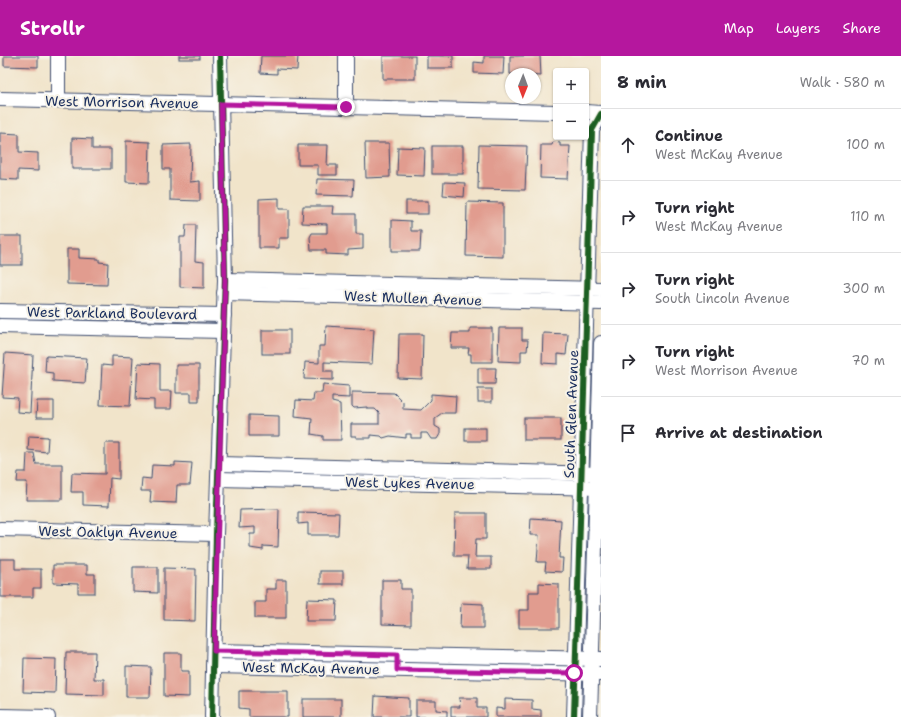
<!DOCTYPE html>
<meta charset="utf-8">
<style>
:root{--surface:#fff;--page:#f2f2f3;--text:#2b2b33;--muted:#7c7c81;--line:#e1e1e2;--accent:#b5179e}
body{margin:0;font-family:"Shantell Sans",sans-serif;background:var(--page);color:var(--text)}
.controls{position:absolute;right:12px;top:12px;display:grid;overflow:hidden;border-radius:4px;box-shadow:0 1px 3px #0004}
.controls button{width:36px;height:36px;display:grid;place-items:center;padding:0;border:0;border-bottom:1px solid var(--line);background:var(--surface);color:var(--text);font:20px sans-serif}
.compass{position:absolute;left:505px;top:12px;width:36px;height:36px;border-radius:50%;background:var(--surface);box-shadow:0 1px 3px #0004;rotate:181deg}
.stop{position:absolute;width:12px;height:12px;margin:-9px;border:3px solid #b5179e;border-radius:50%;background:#fff}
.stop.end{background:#b5179e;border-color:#fff;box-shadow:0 1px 4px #0008}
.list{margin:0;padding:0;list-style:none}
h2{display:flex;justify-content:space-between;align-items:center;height:52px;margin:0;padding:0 16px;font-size:17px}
h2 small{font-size:13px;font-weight:400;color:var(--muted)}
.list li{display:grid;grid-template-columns:26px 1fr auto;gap:12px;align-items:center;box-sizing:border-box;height:72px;padding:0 16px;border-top:1px solid var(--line)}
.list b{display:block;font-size:15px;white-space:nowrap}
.list p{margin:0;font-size:13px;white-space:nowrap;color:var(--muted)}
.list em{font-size:13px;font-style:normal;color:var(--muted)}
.icon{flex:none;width:22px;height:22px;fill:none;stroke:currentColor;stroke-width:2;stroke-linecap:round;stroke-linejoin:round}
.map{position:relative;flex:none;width:601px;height:661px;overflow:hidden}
header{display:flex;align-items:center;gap:24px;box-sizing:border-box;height:56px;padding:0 20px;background:var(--accent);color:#fff}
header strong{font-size:19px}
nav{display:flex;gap:22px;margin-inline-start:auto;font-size:14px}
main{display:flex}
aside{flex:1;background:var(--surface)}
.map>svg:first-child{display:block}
</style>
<header>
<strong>Strollr</strong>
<nav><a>Map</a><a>Layers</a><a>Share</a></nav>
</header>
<main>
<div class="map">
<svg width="601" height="661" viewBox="0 0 601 661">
<rect width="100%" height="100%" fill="#f7f3e8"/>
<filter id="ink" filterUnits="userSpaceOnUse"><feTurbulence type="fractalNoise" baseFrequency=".025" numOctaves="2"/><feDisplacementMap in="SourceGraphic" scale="8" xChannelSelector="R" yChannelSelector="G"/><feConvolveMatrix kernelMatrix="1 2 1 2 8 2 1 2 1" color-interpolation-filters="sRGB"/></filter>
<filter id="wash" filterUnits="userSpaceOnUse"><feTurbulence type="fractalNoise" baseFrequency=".012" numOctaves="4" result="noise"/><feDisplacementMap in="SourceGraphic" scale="16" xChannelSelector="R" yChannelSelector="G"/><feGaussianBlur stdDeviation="0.9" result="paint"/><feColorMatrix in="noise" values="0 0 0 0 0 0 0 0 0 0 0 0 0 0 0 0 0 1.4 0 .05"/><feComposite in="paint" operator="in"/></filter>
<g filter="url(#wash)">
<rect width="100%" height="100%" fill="#f1e4ca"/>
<g id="blocks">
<g fill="#e19c8f">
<path d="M4,0H38V11L4,10Z"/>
<rect x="179" y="0" width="21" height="3"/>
<path d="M261,0H298L297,14L277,13V18L260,17Z"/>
<rect x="383" y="0" width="32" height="23"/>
<rect x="427" y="0" width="26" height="12"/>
<path d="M484,0H504L503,18L474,17V6L484,7Z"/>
<path d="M510,0H540L541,20L510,18Z"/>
<path d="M0,77L19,78V96L38,97V115L18,114V124L0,123Z"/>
<path d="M72,82L92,83V93H111V113H72Z"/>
<path d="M126,85L150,86L149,127L126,126Z"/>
<path d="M553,86L560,87V90H570L568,123L540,122L541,89H552Z"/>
<path d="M365,87H389L390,121L366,122Z"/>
<path d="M191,88L190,126L200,125V145L170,144V113H163V89Z"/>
<path d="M298,89H328L327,109H337V119H318V109H298Z"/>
<path d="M479,89L527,90L525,134L478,133Z"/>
<rect x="432" y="90" width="31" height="28"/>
<path d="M398,91L425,92L424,120L397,119Z"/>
<path d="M317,123L354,124L353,140L316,139Z"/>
<path d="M444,126L465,127L464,141L443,139Z"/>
<path d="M279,142V153H289V182H279V192H259V143Z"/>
<rect x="406" y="145" width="22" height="13"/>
<path d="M467,146L503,147V201L466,200Z"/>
<path d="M303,150H333L332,158H356V178H363V193L348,194V199L326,198V194H311L310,181L312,177H327V168L302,167Z"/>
<path d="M392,164L411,165V175H421L420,195H392Z"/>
<path d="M186,169H196L195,205L204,206V232L180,231V181H185Z"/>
<rect x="0" y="180" width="22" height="29"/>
<path d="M67,193H79V202L99,203V206L108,207L107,229L67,228Z"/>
<path d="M326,270L374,273L372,308L324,306V315H333V324L304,323L305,306L319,307V290H325Z"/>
<path d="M470,272H492V306H471V298H468L469,292H451L452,277H470Z"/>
<path d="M499,272H522V284H528L527,295H521V306L498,305Z"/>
<rect x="262" y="274" width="28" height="24"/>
<path d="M543,277L568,278L566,299L558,298V308L542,307Z"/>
<path d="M399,278H423L422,323L398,322Z"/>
<path d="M5,297L33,299L30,357L17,356L18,342L2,341Z"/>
<path d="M46,300L87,302L85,327L53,325V317L45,316Z"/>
<path d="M112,300L133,301L130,350L100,349L102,309L112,310Z"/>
<path d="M138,307L160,308V335H172L171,353H154V344L136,343Z"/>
<path d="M176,309H199V346H191V337H176Z"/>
<path d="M478,312H496L495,328H478Z"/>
<path d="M323,328L349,330V342L332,341V346L340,348L341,384H323V380L311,378L312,362L295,360L296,344L313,345L314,337H322Z"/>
<rect x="478" y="333" width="14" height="13"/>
<path d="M352,336L394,337L403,346V353L421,354L431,344V338L456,340L455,357H442L435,362V370L440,373V378L437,383H431L427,377H421V382H411V378H406V382L390,380L383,382L381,380L371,379V382H356V380H351V368H379V357L375,353H367V351L354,352L352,350Z"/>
<path d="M37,345H54V362H36Z"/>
<path d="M249,359L279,360V380H249Z"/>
<rect x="524" y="362" width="37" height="22"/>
<rect x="465" y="372" width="21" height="13"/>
<path d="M29,380L48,381L47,396L28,394Z"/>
<path d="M105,387H119V423L110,422L109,450L83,449V436H71L72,417L105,418Z"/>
<path d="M27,397H34L36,408H62V444H26L27,426H17L18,416H26Z"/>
<path d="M175,406L192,407L190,429H177L176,447L150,446L151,435H141L142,422L151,423L152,409L175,410Z"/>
<path d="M279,453L278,491L263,490V494L250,492V478H255V471L239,472L240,454Z"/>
<path d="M298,456L339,457L338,479H308V467L298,468Z"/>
<path d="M455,457H486V483H476L475,501H491V513H467L468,500H454Z"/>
<path d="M531,462L561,464L559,502H563L562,516L545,515L546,506H537L539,479H530Z"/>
<path d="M0,503H15V513H41V532H33V541H0Z"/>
<path d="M53,509H87V518H95V537H78V528L53,527Z"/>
<path d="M133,511H158V537L133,536Z"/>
<path d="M164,512L196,513L195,565L164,564Z"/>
<rect x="320" y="515" width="23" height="13"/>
<path d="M276,524H286V562H255V546H266V533H276Z"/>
<path d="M382,524H401V533H411V569L382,568Z"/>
<path d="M539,527L559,528V572H519V554H529V536H539Z"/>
<path d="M307,543L337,544L336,565H306Z"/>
<path d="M461,547L483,548V572H460Z"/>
<path d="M66,596H95L94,623H104V639L65,638Z"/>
<path d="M164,597H181V615H189V641L164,640Z"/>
<path d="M24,602L56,603L55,637L23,636Z"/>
<path d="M126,610L151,611L150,641H126Z"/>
<path d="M239,635H288V661H249V653L239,652Z"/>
<path d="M375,640L409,642V661H374Z"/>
<path d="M459,642H477V652H486V661H451V651H460Z"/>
<rect x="303" y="643" width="38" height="18"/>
<path d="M505,643L532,644V653L541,654V661H496V652L505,653Z"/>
<path d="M416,645H436V654L447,655V661H416Z"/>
</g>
</g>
</g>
<g filter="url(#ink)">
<use href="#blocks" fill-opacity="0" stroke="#3b4a6e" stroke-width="1"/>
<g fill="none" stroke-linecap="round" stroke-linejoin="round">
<g stroke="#3b4a6e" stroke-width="16">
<g id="minor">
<path d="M0,43L556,56"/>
<path d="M58,44V0"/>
<path d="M346,51V0"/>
<path d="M586,56L601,57"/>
<path d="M225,224L601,233"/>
<path d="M224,237L601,247"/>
<path d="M0,255L224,259"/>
<path d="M0,270L223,275"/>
<path d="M219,408L601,418"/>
<path d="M219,423L601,432"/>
<path d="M0,473L216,478"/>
<path d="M214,595L601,603"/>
<path d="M213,610L601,618"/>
<path d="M0,660L48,661"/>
<path d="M212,661L216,478L225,224L220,0"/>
<path d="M574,661L592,74L601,58"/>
<path d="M590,661L601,287"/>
</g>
</g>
<use href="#minor" stroke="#fff" stroke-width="14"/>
<g stroke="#f7f3e8" stroke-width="8">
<g id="cycleway">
<path d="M212,661L216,478L225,224L220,0"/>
<path d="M574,661L592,74L601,58"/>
</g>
</g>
<use href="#cycleway" stroke="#1b5e20" stroke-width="6"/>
</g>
</g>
<g fill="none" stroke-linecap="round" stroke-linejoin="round" filter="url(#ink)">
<path stroke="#b5179e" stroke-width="5" d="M346,51L221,48L225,224L214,595L397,599V614L574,617"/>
</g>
<g text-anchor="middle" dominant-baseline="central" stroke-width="4" stroke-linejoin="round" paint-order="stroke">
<g font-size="14" fill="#1b2f5e" stroke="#f7f3e8">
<text transform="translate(122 46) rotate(1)">West Morrison Avenue</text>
<text transform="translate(413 242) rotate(2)">West Mullen Avenue</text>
<text transform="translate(112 257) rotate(1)">West Parkland Boulevard</text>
<text transform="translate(571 358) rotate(-88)">South Glen Avenue</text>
<text transform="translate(410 427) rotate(1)">West Lykes Avenue</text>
<text transform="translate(108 476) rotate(1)">West Oaklyn Avenue</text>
<text transform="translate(311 612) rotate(1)">West McKay Avenue</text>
</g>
</g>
</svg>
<div class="controls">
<button>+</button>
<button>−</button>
</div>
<svg class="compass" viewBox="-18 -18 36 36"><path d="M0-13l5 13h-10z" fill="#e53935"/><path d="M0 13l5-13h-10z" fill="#7c7c81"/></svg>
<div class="stop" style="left:574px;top:617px"></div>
<div class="stop end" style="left:346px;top:51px"></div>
</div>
<aside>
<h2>8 min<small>Walk · 580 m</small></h2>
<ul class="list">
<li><svg class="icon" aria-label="ahead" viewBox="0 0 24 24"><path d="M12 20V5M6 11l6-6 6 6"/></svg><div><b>Continue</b><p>West McKay Avenue</p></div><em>100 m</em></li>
<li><svg class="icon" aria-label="right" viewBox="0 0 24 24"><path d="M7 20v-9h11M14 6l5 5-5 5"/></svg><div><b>Turn right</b><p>West McKay Avenue</p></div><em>110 m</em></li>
<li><svg class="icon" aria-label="right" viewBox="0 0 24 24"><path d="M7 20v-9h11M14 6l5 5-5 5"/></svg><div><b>Turn right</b><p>South Lincoln Avenue</p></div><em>300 m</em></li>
<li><svg class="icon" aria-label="right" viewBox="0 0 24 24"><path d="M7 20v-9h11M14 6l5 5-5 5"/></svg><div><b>Turn right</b><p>West Morrison Avenue</p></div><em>70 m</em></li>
<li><svg class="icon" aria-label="arrive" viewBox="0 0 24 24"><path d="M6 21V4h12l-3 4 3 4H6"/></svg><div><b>Arrive at destination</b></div></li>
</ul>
</aside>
</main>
